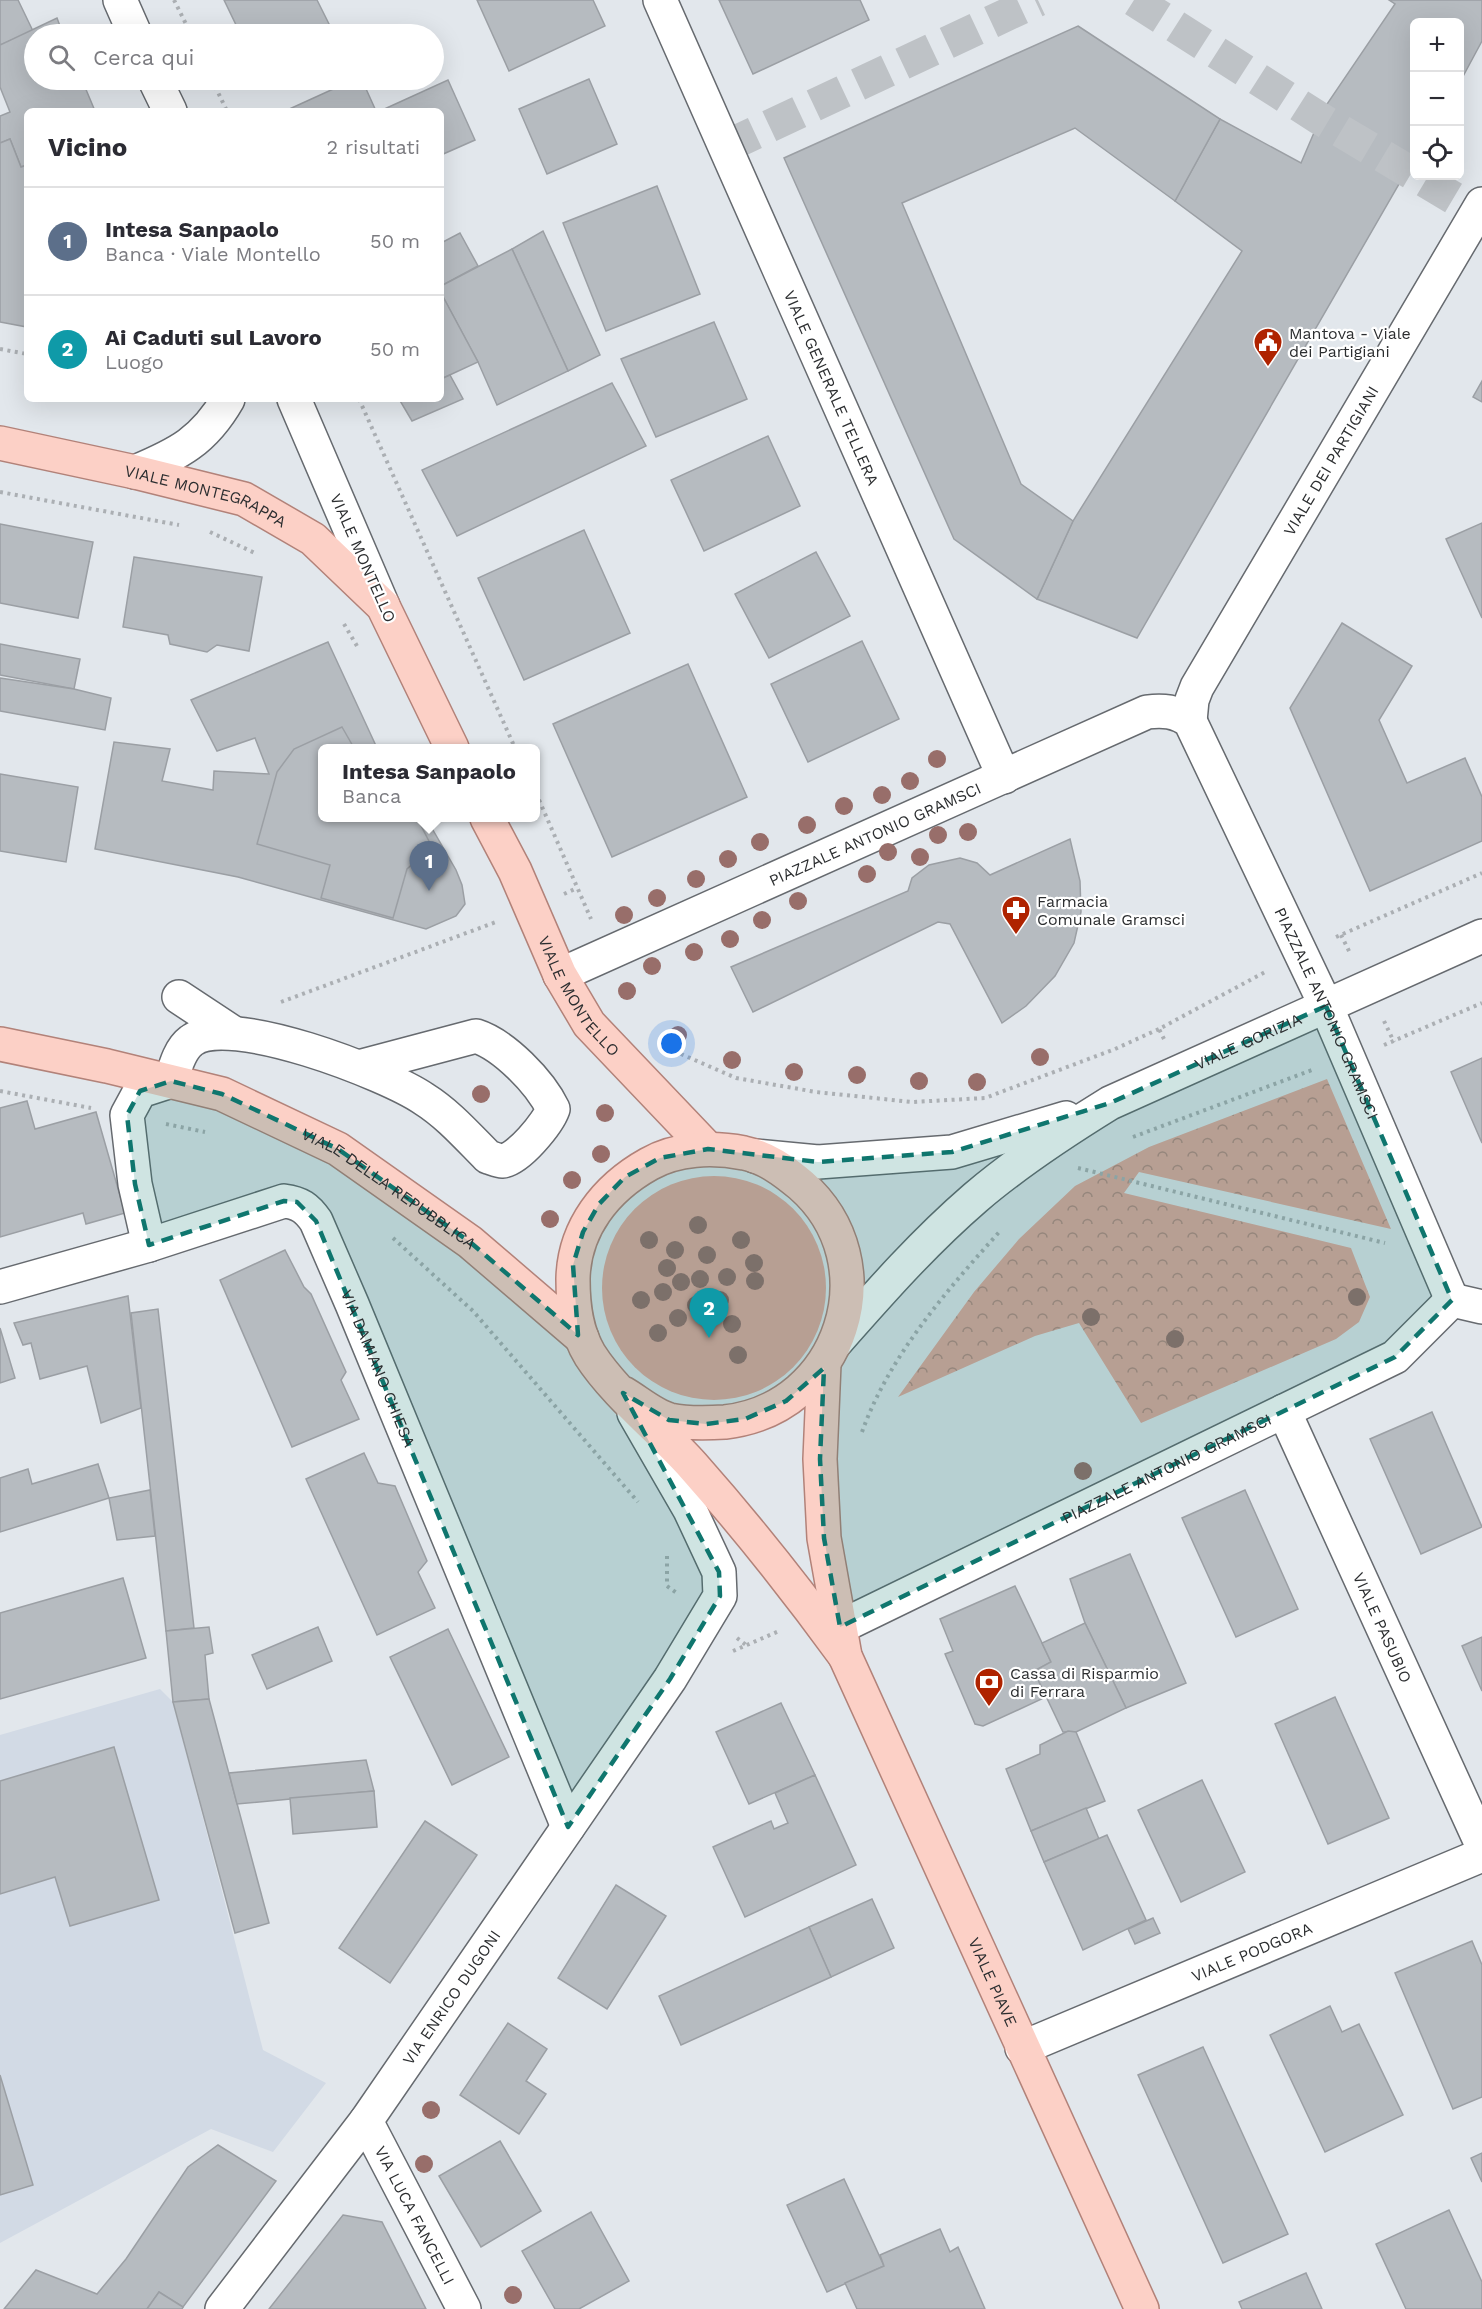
<!DOCTYPE html>
<html lang="it">
<meta charset="utf-8">
<style>
:root{--surface:#fff;--page:#f2f2f3;--text:#2b2b33;--muted:#7c7c81;--line:#e1e1e2;--accent:#7c3aed}
body{margin:0;font-family:"Work Sans",sans-serif;background:var(--page);color:var(--text)}
.controls{position:absolute;right:18px;top:18px;display:grid;overflow:hidden;border-radius:9px;box-shadow:0 6px 24px #0002}
.controls button{width:54px;height:54px;display:grid;place-items:center;padding:0;border:0;border-bottom:2px solid var(--line);background:var(--surface);color:var(--text);font:30px sans-serif}
.you{position:absolute;left:672px;top:1044px;width:21px;height:21px;margin:-15px;border:4px solid #fff;border-radius:50%;background:#1a73e8;box-shadow:0 0 0 9px #1a73e833}
.badge{display:grid;place-items:center;width:39px;height:39px;border-radius:50%;background:var(--accent);color:#fff;font-size:20px;font-weight:700}
.pin{position:absolute;translate:-50% -50px;filter:drop-shadow(0 2px 3px #0008)}
.pin::after{content:'';position:absolute;top:32px;width:21px;height:18px;background:inherit;clip-path:polygon(0 0,100% 0,50% 100%)}
.popup{position:absolute;left:318px;top:744px;width:222px;height:78px;box-sizing:border-box;display:grid;place-content:center;border-radius:9px;background:var(--surface);filter:drop-shadow(0 2px 4px #0005);font-size:20px;white-space:nowrap;color:var(--muted)}
.popup b{font-size:22px;color:var(--text)}
.popup::after{content:'';position:absolute;left:50%;top:100%;margin-left:-12px;border:12px solid transparent;border-top-color:var(--surface)}
.list{margin:0;padding:0;list-style:none}
h2{display:flex;justify-content:space-between;align-items:center;height:78px;margin:0;padding:0 24px;font-size:26px}
h2 small{font-size:20px;font-weight:400;color:var(--muted)}
.list li{display:grid;grid-template-columns:39px 1fr auto;gap:18px;align-items:center;box-sizing:border-box;height:108px;padding:0 24px;border-top:2px solid var(--line)}
.list b{display:block;font-size:22px;white-space:nowrap}
.list p{margin:0;font-size:20px;white-space:nowrap;color:var(--muted)}
.list em{font-size:20px;font-style:normal;color:var(--muted)}
.icon{flex:none;width:33px;height:33px;fill:none;stroke:currentColor;stroke-width:2;stroke-linecap:round;stroke-linejoin:round}
.map{position:relative;flex:none;width:1482px;height:2309px;overflow:hidden}
.search{position:absolute;background:var(--surface);box-shadow:0 6px 24px #0002;left:24px;top:24px;width:420px;height:66px;display:flex;align-items:center;gap:15px;box-sizing:border-box;padding:0 21px;border-radius:33px;color:var(--muted);font-size:22px}
.panel{position:absolute;background:var(--surface);box-shadow:0 6px 24px #0002;left:24px;top:108px;width:420px;height:294px;border-radius:9px}
.map>svg:first-child{display:block}
</style>
<div class="map">
<svg width="1482" height="2309" viewBox="0 0 1482 2309">
<defs>
<pattern id="park-crowns" width="20" height="18" patternUnits="userSpaceOnUse" patternTransform="scale(1.5)"><rect width="20" height="18" fill="#e1a99d"/><path d="M2 6a3 3 0 1 1 6 0M12 15a3 3 0 1 1 6 0" fill="none" stroke="#b78a80"/></pattern>
</defs>
<rect width="100%" height="100%" fill="#e2e7ec"/>
<path fill="#d2dae5" d="M160,1689L173,1702L263,2050L326,2083L273,2152L211,2129L0,2243V1735Z"/>
<circle fill="#e1a99d" cx="714" cy="1288" r="112"/>
<path fill="url(#park-crowns)" d="M1327,1079L1391,1229L1139,1172L1124,1193L1351,1248L1370,1297L1359,1322L1336,1339L1141,1423L1079,1323L1035,1336L898,1397L974,1292L1019,1239L1075,1186L1149,1147Z"/>
<g fill="#b6bbc0" stroke="#9b9fa4" stroke-width="1.5">
<path d="M0,0H18L33,31L0,45Z"/>
<path d="M224,0H317L334,34H249L247,31L240,33Z"/>
<path d="M477,0H593L605,26L509,71Z"/>
<path d="M719,0H860L869,20L753,74Z"/>
<path d="M1389,0H1482V41L1460,82V22H1414V161L1406,172L1137,638L1037,599L1073,521L1242,251L1175,201L1220,119L1301,163L1325,107L1395,4Z"/>
<path d="M57,18L63,34H34V80H82L95,111H27V165L21,167L10,139L0,143V116L10,112L0,87V45Z"/>
<path d="M1078,26L1220,119L1175,201L1075,128L902,203L1021,484L1073,521L1037,599L954,539L784,158Z"/>
<path d="M589,79L617,144L547,174L519,109Z"/>
<path d="M353,80H362L376,111H285Z"/>
<path d="M448,80L475,140L441,155V111H380Z"/>
<path d="M10,139L21,167L27,165V327L0,322V143Z"/>
<path d="M657,186L700,294L606,331L563,223Z"/>
<path d="M543,231L600,355L568,371L512,249Z"/>
<path d="M460,233L478,266L441,286V243Z"/>
<path d="M512,249L568,371L497,405L478,362L441,293V286Z"/>
<path d="M441,293L478,362L441,379Z"/>
<path d="M714,322L747,399L656,437L621,359Z"/>
<path d="M450,375L463,399L412,421L399,399H441V379Z"/>
<path d="M1482,381V402L1473,397Z"/>
<path d="M612,383L646,446L457,536L422,470Z"/>
<path d="M768,436L800,506L704,551L671,480Z"/>
<path d="M1482,523V618L1446,539Z"/>
<path d="M0,524L93,542L78,618L0,603Z"/>
<path d="M584,530L630,633L524,680L478,578Z"/>
<path d="M816,552L850,616L769,658L735,594Z"/>
<path d="M134,557L262,577L249,651L217,645L207,652L170,644L168,635L123,627Z"/>
<path d="M1342,623L1412,666L1379,720L1407,783L1465,758L1482,797V841L1370,891L1290,708Z"/>
<path d="M862,641L899,719L808,762L771,684Z"/>
<path d="M328,642L377,748H322V818H426L456,870L462,885L465,904L456,916L426,929L238,877L95,849L114,742L170,749L162,781L213,790L214,771L269,774L255,738L217,751L191,700Z"/>
<path d="M0,644L80,659L74,689L0,675Z"/>
<path d="M688,664L747,797L612,857L553,724Z"/>
<path d="M0,678L74,689L111,698L105,730L0,711Z"/>
<path d="M342,727L354,748H322V818H417L432,847L407,869L393,918L321,898L330,865L257,844L277,772L294,749Z"/>
<path d="M0,774L78,787L66,862L0,851Z"/>
<path d="M1070,839L1080,881L1081,912L1074,943L1055,976L1026,1006L1002,1023L950,924L938,922L753,1012L731,967L908,891L912,878L929,865L960,858L977,863L990,875Z"/>
<path d="M1482,1058V1143L1451,1072Z"/>
<path d="M27,1101L35,1129L96,1112L125,1213L86,1224L83,1213L0,1237V1108Z"/>
<path d="M285,1250L304,1287L311,1294L346,1372L341,1380L359,1419L292,1447L220,1280Z"/>
<path d="M128,1296L141,1408L101,1423L87,1366L40,1379L31,1343L23,1345L14,1323Z"/>
<path d="M158,1309L194,1628L166,1631L131,1313Z"/>
<path d="M0,1328L15,1378L0,1383Z"/>
<path d="M1432,1412L1482,1527L1421,1554L1370,1439Z"/>
<path d="M364,1453L378,1483L395,1486L427,1561L418,1572L435,1608L377,1635L306,1479Z"/>
<path d="M98,1464L109,1498L0,1532V1478L28,1469L32,1484Z"/>
<path d="M150,1490L155,1536L117,1540L109,1498Z"/>
<path d="M1245,1490L1298,1609L1236,1637L1182,1518Z"/>
<path d="M1130,1554L1186,1683L1126,1708L1085,1623L1070,1579Z"/>
<path d="M123,1578L146,1658L0,1699V1613Z"/>
<path d="M1015,1586L1051,1662L1034,1671L1046,1697L983,1726L975,1724L945,1654L953,1651L940,1619Z"/>
<path d="M1085,1623L1126,1708L1076,1732H1063L1034,1671L1051,1662L1042,1643Z"/>
<path d="M209,1627L213,1653L205,1655L209,1699L173,1702L166,1631Z"/>
<path d="M318,1627L332,1661L267,1689L252,1655Z"/>
<path d="M448,1629L509,1757L452,1785L390,1657Z"/>
<path d="M1482,1637V1691L1462,1646Z"/>
<path d="M1335,1697L1389,1818L1328,1844L1275,1724Z"/>
<path d="M209,1699L269,1923L235,1933L173,1702Z"/>
<path d="M781,1703L815,1775L749,1804L716,1732Z"/>
<path d="M1068,1731L1076,1732L1105,1801L1031,1831L1006,1769L1040,1754V1745Z"/>
<path d="M114,1747L159,1900L70,1926L55,1877L0,1894V1781Z"/>
<path d="M366,1760L374,1791L237,1804L229,1773Z"/>
<path d="M815,1775L856,1865L745,1917L713,1847L771,1821L774,1829L788,1823L775,1793Z"/>
<path d="M1202,1780L1245,1872L1181,1902L1138,1810Z"/>
<path d="M374,1791L377,1827L293,1834L290,1798Z"/>
<path d="M1086,1808L1099,1839L1044,1862L1031,1831Z"/>
<path d="M425,1821L477,1855L390,1983L339,1948Z"/>
<path d="M1107,1835L1146,1920L1083,1950L1044,1862Z"/>
<path d="M616,1885L666,1916L607,2009L558,1978Z"/>
<path d="M872,1899L894,1948L831,1977L809,1927Z"/>
<path d="M1153,1918L1160,1933L1135,1944L1128,1929Z"/>
<path d="M809,1927L831,1977L681,2045L659,1996Z"/>
<path d="M1472,1941L1482,1965V2097L1453,2109L1395,1973Z"/>
<path d="M1330,2006L1342,2032L1359,2024L1403,2115L1325,2152L1270,2035Z"/>
<path d="M508,2023L547,2049L526,2081L546,2094L519,2134L460,2095Z"/>
<path d="M1203,2047L1288,2234L1223,2263L1138,2075Z"/>
<path d="M0,2075L33,2185L0,2195Z"/>
<path d="M500,2141L541,2211L481,2247L439,2176Z"/>
<path d="M218,2145L276,2181L183,2307L159,2292L147,2309H4L36,2270L97,2294L126,2259L188,2167Z"/>
<path d="M1482,2153V2182L1471,2158Z"/>
<path d="M844,2179L884,2266L827,2292L787,2205Z"/>
<path d="M1449,2210L1482,2282V2309H1406L1376,2244Z"/>
<path d="M591,2212L629,2281L579,2309H555L522,2251Z"/>
<path d="M343,2215L382,2222L426,2309H269Z"/>
<path d="M940,2229L950,2252L958,2247L985,2309H857L845,2283L884,2266L880,2255Z"/>
<path d="M1306,2273L1322,2309H1242L1239,2302Z"/>
<path d="M159,2292L183,2307L182,2309H147Z"/>
</g>
<g fill="none" stroke-linecap="round" stroke-linejoin="round">
<g stroke="#bec2c6" stroke-width="33" stroke-dasharray="33 16" stroke-linecap="butt">
<path d="M1134,0L1319,118L1477,212"/>
<path d="M725,147L1038,0"/>
</g>
<g stroke="#666a6f" stroke-width="36">
<g id="minor">
<path d="M120,0L135,34"/>
<path id="s1" d="M660,0L1004,777"/>
<path d="M155,80L170,111"/>
<path d="M294,399L383,606"/>
<path d="M135,472C178,454 204,441 228,399"/>
<path id="s2" d="M1190,721L1192,700L1197,687L1482,204"/>
<path id="s3" d="M560,975L1147,712C1163,710 1176,711 1190,721L1326,1006L1452,1300"/>
<path d="M179,997L232,1032"/>
<path d="M755,1156L818,1162L952,1152L1066,1118"/>
<path d="M149,1245L135,1184L127,1115L140,1091L171,1081C175,1068 179,1050 191,1041C227,1011 388,1074 424,1099C448,1114 468,1137 488,1157C492,1158 498,1161 502,1161C518,1160 548,1123 553,1109C540,1082 504,1045 476,1036L359,1067"/>
<path id="s4" d="M0,1287L149,1245L284,1201C300,1203 307,1208 316,1221L352,1304L568,1827"/>
<path d="M1452,1300L1482,1307"/>
<path id="s5" d="M835,1343C880,1292 924,1242 975,1198C1017,1162 1063,1132 1110,1103L1482,936"/>
<path id="s6" d="M1284,1411L1482,1845"/>
<path id="s7" d="M840,1627L1395,1357L1452,1300"/>
<path id="s8" d="M1022,2048L1482,1855"/>
<path id="s9" d="M366,2121L464,2309"/>
<path id="s10" d="M222,2309L366,2121L670,1679L720,1596L719,1572L690,1510L634,1413"/>
</g>
</g>
<g stroke="#b28279" stroke-width="36">
<g id="major">
<path id="s11" d="M0,443L135,472L244,499L313,539L383,606L452,748"/>
<path id="s12" d="M487,818L515,871L560,975L589,1024L708,1149"/>
<path id="s13" d="M0,1044L107,1066L222,1094L338,1149L470,1242L582,1338"/>
<path id="s14" d="M824,1364L820,1459L824,1538L845,1656L1142,2309"/>
<path d="M623,1393C637,1401 654,1416 670,1420C688,1424 708,1423 725,1422C842,1409 890,1263 801,1185C783,1170 767,1158 744,1153C713,1147 677,1148 649,1164C606,1188 574,1228 573,1279C573,1306 576,1332 590,1355C615,1394 662,1431 693,1466C747,1527 797,1590 845,1656"/>
</g>
</g>
<g stroke="#abafb3" stroke-width="4" stroke-dasharray="3 4.5" stroke-linecap="butt">
<path d="M174,0L191,34"/>
<path d="M212,80L227,111"/>
<path d="M0,349L27,354"/>
<path d="M359,399L515,748"/>
<path d="M0,492L179,525"/>
<path d="M210,532L257,554"/>
<path d="M344,624L357,646"/>
<path d="M536,793L591,919"/>
<path d="M564,894L577,888"/>
<path d="M1341,935L1351,955"/>
<path d="M1336,937L1482,873"/>
<path d="M281,1002L496,922"/>
<path d="M1384,1021L1394,1042"/>
<path d="M1164,1039L1159,1029L1267,971"/>
<path d="M662,1042L674,1051L736,1078L816,1092L912,1102L985,1098L1115,1049L1159,1029"/>
<path d="M1384,1045L1482,1003"/>
<path d="M0,1091L91,1108"/>
<path d="M166,1124L205,1132"/>
<path d="M1133,1137L1312,1070"/>
<path d="M1078,1168L1385,1243"/>
<path d="M393,1238L473,1311L638,1502"/>
<path d="M862,1432C889,1356 948,1289 1001,1230"/>
<path d="M667,1556V1586L678,1594"/>
<path d="M737,1638L746,1645"/>
<path d="M733,1651L779,1631"/>
</g>
<use href="#minor" stroke="#fff" stroke-width="33"/>
<use href="#major" stroke="#fcd0c6" stroke-width="33"/>
</g>
<g fill="#986e6a">
<circle cx="937" cy="759" r="9"/>
<circle cx="910" cy="781" r="9"/>
<circle cx="882" cy="795" r="9"/>
<circle cx="844" cy="806" r="9"/>
<circle cx="807" cy="825" r="9"/>
<circle cx="968" cy="832" r="9"/>
<circle cx="938" cy="835" r="9"/>
<circle cx="760" cy="842" r="9"/>
<circle cx="888" cy="852" r="9"/>
<circle cx="920" cy="857" r="9"/>
<circle cx="728" cy="859" r="9"/>
<circle cx="867" cy="874" r="9"/>
<circle cx="696" cy="879" r="9"/>
<circle cx="657" cy="898" r="9"/>
<circle cx="798" cy="901" r="9"/>
<circle cx="624" cy="915" r="9"/>
<circle cx="762" cy="920" r="9"/>
<circle cx="730" cy="939" r="9"/>
<circle cx="694" cy="952" r="9"/>
<circle cx="652" cy="966" r="9"/>
<circle cx="627" cy="991" r="9"/>
<circle cx="678" cy="1035" r="9"/>
<circle cx="1040" cy="1057" r="9"/>
<circle cx="732" cy="1060" r="9"/>
<circle cx="794" cy="1072" r="9"/>
<circle cx="857" cy="1075" r="9"/>
<circle cx="919" cy="1081" r="9"/>
<circle cx="977" cy="1082" r="9"/>
<circle cx="481" cy="1094" r="9"/>
<circle cx="605" cy="1113" r="9"/>
<circle cx="601" cy="1154" r="9"/>
<circle cx="572" cy="1180" r="9"/>
<circle cx="550" cy="1219" r="9"/>
<circle cx="698" cy="1225" r="9"/>
<circle cx="649" cy="1240" r="9"/>
<circle cx="741" cy="1240" r="9"/>
<circle cx="675" cy="1250" r="9"/>
<circle cx="707" cy="1255" r="9"/>
<circle cx="754" cy="1263" r="9"/>
<circle cx="667" cy="1268" r="9"/>
<circle cx="727" cy="1277" r="9"/>
<circle cx="700" cy="1279" r="9"/>
<circle cx="755" cy="1281" r="9"/>
<circle cx="681" cy="1282" r="9"/>
<circle cx="663" cy="1292" r="9"/>
<circle cx="1357" cy="1297" r="9"/>
<circle cx="641" cy="1300" r="9"/>
<circle cx="720" cy="1300" r="9"/>
<circle cx="696" cy="1305" r="9"/>
<circle cx="1091" cy="1317" r="9"/>
<circle cx="678" cy="1318" r="9"/>
<circle cx="732" cy="1324" r="9"/>
<circle cx="658" cy="1333" r="9"/>
<circle cx="1175" cy="1339" r="9"/>
<circle cx="738" cy="1355" r="9"/>
<circle cx="1083" cy="1471" r="9"/>
<circle cx="431" cy="2110" r="9"/>
<circle cx="424" cy="2164" r="9"/>
<circle cx="513" cy="2295" r="9"/>
</g>
<path fill="#0f766e" fill-opacity="0.2" stroke="#0f766e" stroke-width="4.5" stroke-dasharray="12 8" stroke-linejoin="round" d="M1326,1006L1452,1300L1395,1357L840,1627L824,1538L820,1459L824,1368L786,1401L745,1419L706,1424L669,1420L623,1393L719,1572L720,1596L670,1679L568,1827L316,1221L297,1202L284,1201L149,1245L135,1184L127,1115L140,1091L171,1081L222,1094L338,1149L470,1242L578,1335L573,1265L583,1232L599,1204L625,1177L660,1158L708,1149L818,1162L952,1152L1110,1103Z"/>
<defs>
<g id="civic-pin" transform="scale(1.5)"><path d="M0 17L-7.5 6A9.5 9.5 0 1 1 7.5 6Z" fill="#af2300" stroke="#fff"/><path d="M-.6-6.5H3V-4.5H.6V-3L4-1V1h2V6H-6V1h2V-1L-.6-3ZM-1.2 2.5V6h2.4V2.5Z" fill="#fff"/></g>
<g id="pharmacy-pin" transform="scale(1.5)"><path d="M0 17L-7.5 6A9.5 9.5 0 1 1 7.5 6Z" fill="#af2300" stroke="#fff"/><path d="M-2-6h4v4h4v4h-4v4h-4v-4h-4v-4h4Z" fill="#fff"/></g>
<g id="bank-pin" transform="scale(1.5)"><path d="M0 17L-7.5 6A9.5 9.5 0 1 1 7.5 6Z" fill="#af2300" stroke="#fff"/><path d="M-6-4H6V4H-6ZM0-2.3a2.3 2.3 0 1 0 0 4.6a2.3 2.3 0 1 0 0-4.6Z" fill="#fff"/></g>
</defs>
<g fill-rule="evenodd">
<use href="#civic-pin" x="1268" y="342"/>
<use href="#pharmacy-pin" x="1016" y="910"/>
<use href="#bank-pin" x="989" y="1682"/>
</g>
<g text-anchor="middle" dominant-baseline="central" stroke-width="4.5" stroke-linejoin="round" paint-order="stroke">
<g font-size="16" fill="#2c2e30" stroke="#fff" text-anchor="start">
<text x="1289" y="333">Mantova - Viale<tspan x="1289" dy="18">dei Partigiani</tspan></text>
<text x="1037" y="901">Farmacia<tspan x="1037" dy="18">Comunale Gramsci</tspan></text>
<text x="1010" y="1673">Cassa di Risparmio<tspan x="1010" dy="18">di Ferrara</tspan></text>
</g>
<g font-size="16" fill="#2c2e30" stroke="#fff">
<text stroke="none"><textPath href="#s1" startOffset="424">VIALE GENERALE TELLERA</textPath></text>
<text stroke="none"><textPath href="#s2" startOffset="298">VIALE DEI PARTIGIANI</textPath></text>
<text stroke="none"><textPath href="#s11" startOffset="213">VIALE MONTEGRAPPA</textPath></text>
<text transform="translate(363 558) rotate(66)">VIALE MONTELLO</text>
<text stroke="none"><textPath href="#s3" startOffset="345">PIAZZALE ANTONIO GRAMSCI</textPath></text>
<text stroke="none"><textPath href="#s12" startOffset="201">VIALE MONTELLO</textPath></text>
<text stroke="none"><textPath href="#s3" startOffset="1011">PIAZZALE ANTONIO GRAMSCI</textPath></text>
<text stroke="none"><textPath href="#s5" startOffset="518">VIALE GORIZIA</textPath></text>
<text stroke="none"><textPath href="#s13" startOffset="420">VIALE DELLA REPUBBLICA</textPath></text>
<text stroke="none"><textPath href="#s4" startOffset="496">VIA DAMIANO CHIESA</textPath></text>
<text stroke="none"><textPath href="#s7" startOffset="363">PIAZZALE ANTONIO GRAMSCI</textPath></text>
<text stroke="none"><textPath href="#s6" startOffset="238">VIALE PASUBIO</textPath></text>
<text stroke="none"><textPath href="#s8" startOffset="249">VIALE PODGORA</textPath></text>
<text stroke="none"><textPath href="#s14" startOffset="652">VIALE PIAVE</textPath></text>
<text stroke="none"><textPath href="#s10" startOffset="387">VIA ENRICO DUGONI</textPath></text>
<text stroke="none"><textPath href="#s9" startOffset="106">VIA LUCA FANCELLI</textPath></text>
</g>
</g>
</svg>
<div class="controls">
<button>+</button>
<button>−</button>
<button><svg class="icon" aria-label="locate" viewBox="0 0 24 24"><circle cx="12" cy="12" r="6"/><path d="M12 2v4M12 18v4M2 12h4M18 12h4"/></svg></button>
</div>
<div class="you"></div>
<div class="pin badge" style="left:429px;top:891px;background:#5c6f8a">1</div>
<div class="popup"><b>Intesa Sanpaolo</b>Banca</div>
<div class="pin badge" style="left:709px;top:1338px;background:#0f9aa8">2</div>
<div class="search"><svg class="icon" aria-label="search" viewBox="0 0 24 24"><circle cx="10" cy="10" r="6"/><path d="M15 15l6 6"/></svg>Cerca qui</div>
<section class="panel">
<h2>Vicino<small>2 risultati</small></h2>
<ul class="list">
<li><span class="badge" style="background:#5c6f8a">1</span><div><b>Intesa Sanpaolo</b><p>Banca · Viale Montello</p></div><em>50 m</em></li>
<li><span class="badge" style="background:#0f9aa8">2</span><div><b>Ai Caduti sul Lavoro</b><p>Luogo</p></div><em>50 m</em></li>
</ul>
</section>
</div>
